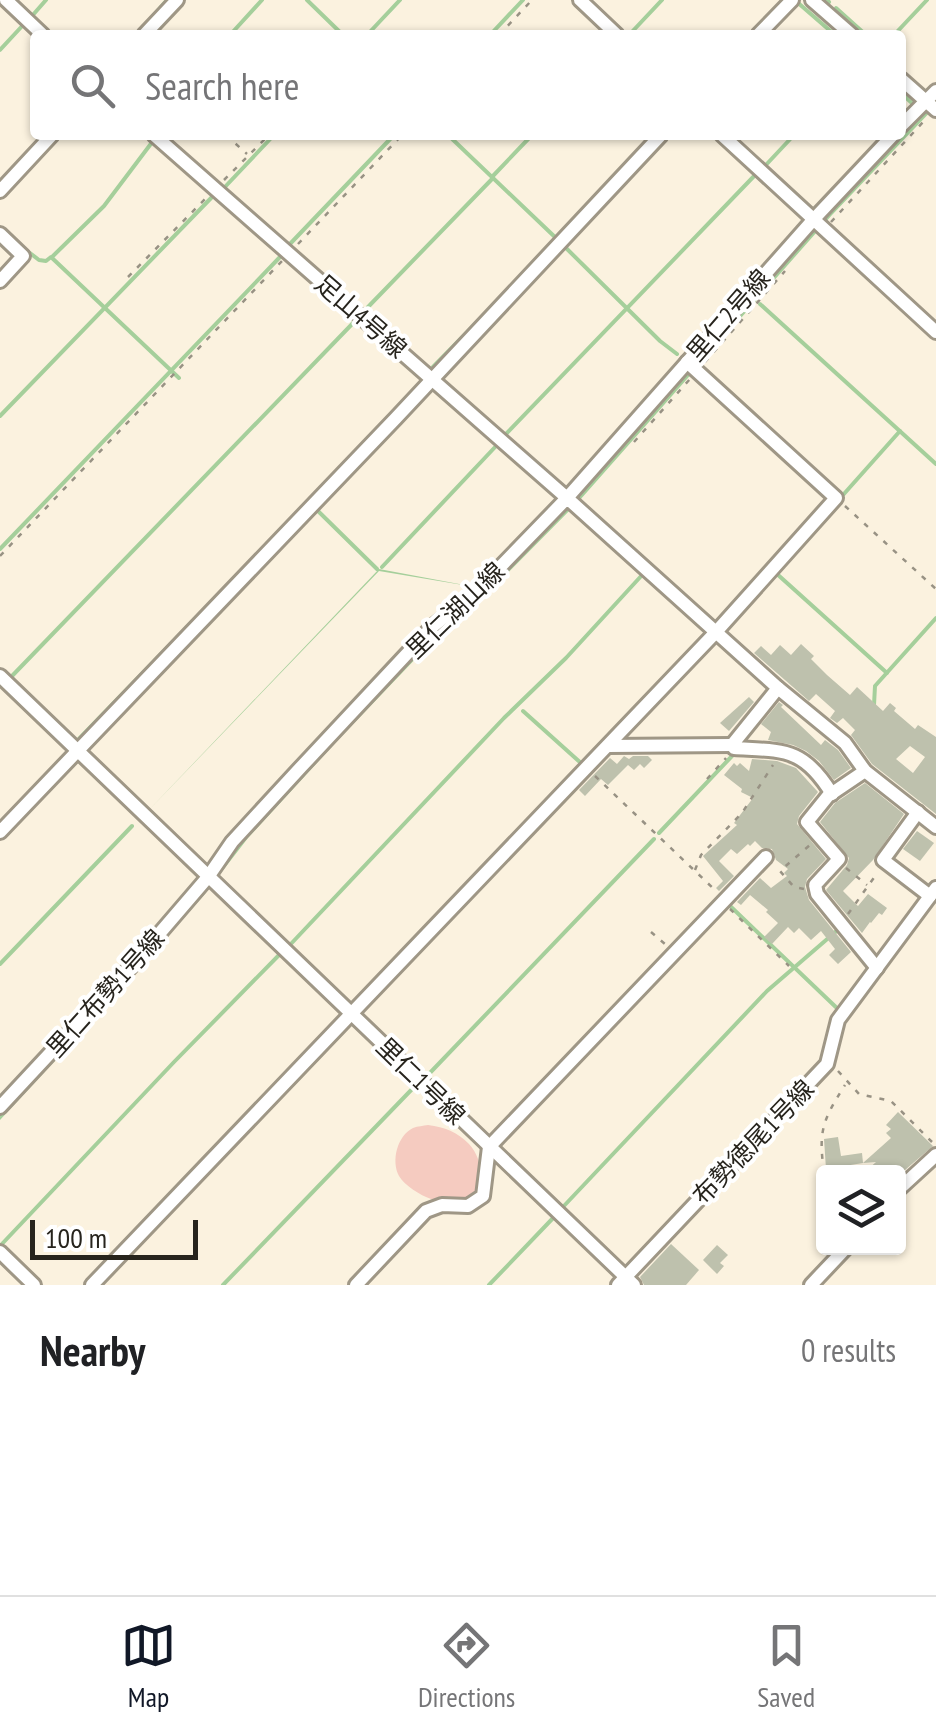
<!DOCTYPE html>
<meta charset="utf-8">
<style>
:root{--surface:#fff;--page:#f6f6f6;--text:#202124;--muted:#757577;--line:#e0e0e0;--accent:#111827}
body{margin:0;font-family:"PT Sans Narrow","Noto Sans JP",sans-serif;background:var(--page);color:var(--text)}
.controls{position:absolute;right:30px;bottom:30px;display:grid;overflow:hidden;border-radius:10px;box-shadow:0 2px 8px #0004}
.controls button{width:90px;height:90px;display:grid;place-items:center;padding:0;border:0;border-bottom:2px solid var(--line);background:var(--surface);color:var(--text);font:50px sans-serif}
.scale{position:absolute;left:30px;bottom:25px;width:168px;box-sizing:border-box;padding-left:10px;border:5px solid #27241d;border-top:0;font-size:28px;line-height:35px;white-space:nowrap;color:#27241d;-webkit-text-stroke:8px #fff;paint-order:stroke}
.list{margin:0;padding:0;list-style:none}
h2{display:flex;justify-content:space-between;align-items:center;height:130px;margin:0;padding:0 40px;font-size:42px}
h2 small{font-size:32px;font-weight:400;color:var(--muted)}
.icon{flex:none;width:55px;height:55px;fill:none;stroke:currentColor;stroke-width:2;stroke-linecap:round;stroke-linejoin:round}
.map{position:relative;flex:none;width:936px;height:1285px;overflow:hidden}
.search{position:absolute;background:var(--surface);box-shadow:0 2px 8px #0004;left:30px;right:30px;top:30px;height:110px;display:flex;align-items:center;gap:25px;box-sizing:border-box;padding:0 35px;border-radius:10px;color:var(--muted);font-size:38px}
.sheet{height:310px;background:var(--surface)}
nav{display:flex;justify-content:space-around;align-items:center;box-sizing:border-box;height:140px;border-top:2px solid var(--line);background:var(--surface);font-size:28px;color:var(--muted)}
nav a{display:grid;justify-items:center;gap:5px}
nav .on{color:var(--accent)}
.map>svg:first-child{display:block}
</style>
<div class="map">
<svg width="936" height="1285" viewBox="0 0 936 1285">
<rect width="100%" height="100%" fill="#fbf2df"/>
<path fill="#f5cbc0" d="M428,1125C445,1127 457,1132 469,1144C484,1160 489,1196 461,1200C451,1201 440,1202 431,1199C420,1195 405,1186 399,1176C391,1161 397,1136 413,1128C418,1126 423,1126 428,1125Z"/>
<g fill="#a5cf9b">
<path d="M936,100V106L832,215L580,500L489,592L443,630L338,740L248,838L204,895L117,994L0,1120V1115L117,988L248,832L441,627L486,590L568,507L776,271Z"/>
<path d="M379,569L475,587L379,571L146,813Z"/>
</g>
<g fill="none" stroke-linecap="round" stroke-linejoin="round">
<g stroke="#a5cf9b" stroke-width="4">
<path d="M307,0L343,35"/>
<path d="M827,0L829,2"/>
<path d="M797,2L835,35"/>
<path d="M836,8L866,35"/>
<path d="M32,16L46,0"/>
<path d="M147,23L167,0"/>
<path d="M230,35L262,0"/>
<path d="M367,35L400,0"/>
<path d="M490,35L523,0"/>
<path d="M629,35L662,0"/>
<path d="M894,35L927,0"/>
<path d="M0,50L24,24"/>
<path d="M901,93L914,105"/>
<path d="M448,135L557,239"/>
<path d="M764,167L794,135"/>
<path d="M492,177L532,135"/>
<path d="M223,189L274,135"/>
<path d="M289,245L394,135"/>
<path d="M22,247L39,260L46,261L51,257L179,378"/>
<path d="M565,247L660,341L677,354"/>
<path d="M53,256L104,206L153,141"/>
<path d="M760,304L936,464"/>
<path d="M368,307L493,178"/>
<path d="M431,369L489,310"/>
<path d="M0,416L213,196"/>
<path d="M506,434L757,173"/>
<path d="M843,495L900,431"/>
<path d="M316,509L377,569"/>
<path d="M0,549L280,257"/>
<path d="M382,567L497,445"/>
<path d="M777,574L887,673"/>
<path d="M726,630L838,505"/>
<path d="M12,676L355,321"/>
<path d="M874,705L875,686L936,618"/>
<path d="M523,711L582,764"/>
<path d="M77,741L222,591"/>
<path d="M659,833L732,756"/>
<path d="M728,904L840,1011"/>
<path d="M288,947L504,718L566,658L643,574"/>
<path d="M0,964L132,826"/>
<path d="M426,1077L654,839"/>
<path d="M292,1085L351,1023"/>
<path d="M562,1208L767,991L840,928"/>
<path d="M1,1245L174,1062L281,953"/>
<path d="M223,1285L416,1085"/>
<path d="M489,1285L555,1216"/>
</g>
</g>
<g fill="#bec1ad" fill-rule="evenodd">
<path d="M801,644L814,656L811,659L827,675L850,695L857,687L883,711L890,703L896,708L894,711L915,729L918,725L936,737V814L872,764L851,735L855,730L843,718L837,723L830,718L835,711L816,694L809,701L754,653L761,646L771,655L780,645L791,655ZM910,746L925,757L913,773L896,759Z"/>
<path d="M749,697L754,702L729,731L720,723Z"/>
<path d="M779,702L783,705L781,707L821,745L825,740L838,750L851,768L834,780L819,761L806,751L793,745L768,740L771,732L761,724Z"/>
<path d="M624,756L629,759L633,756H648L652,760L644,768L640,764L634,770L628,765L608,785L601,779L585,796L579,790L610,758L617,764Z"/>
<path d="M752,759L777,761L796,768L818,792L799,816L797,824L826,859L807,879L805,887L809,900L851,952L838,964L829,955L835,949L821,931L811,940L799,928L794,933L788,927L772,944L764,937L778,923L766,912L768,910L750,895L741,905L737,902L760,878L771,888L787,876L784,873L788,869L776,860L772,849L762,848L755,841L750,846L748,844L737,854L731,849L719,861L734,876L719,891L716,888L723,881L703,856L737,825L734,823L753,798L741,792L742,789L724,775L734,763L737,766L740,763L749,771Z"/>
<path d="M865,783L904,814L873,860L843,891L858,906L868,894L887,908L882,915L879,913L871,923L870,922L862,933L826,890L847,865L849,858L820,822L835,803Z"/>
<path d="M917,831L934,843L920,861L903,849Z"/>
<path d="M898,1112L933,1146L898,1176V1172H865L876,1162L863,1163L891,1138L886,1133L891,1129L886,1125Z"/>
<path d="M838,1137L841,1156L862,1153L863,1163L826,1169L824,1139Z"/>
<path d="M671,1244L699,1270L686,1285H644L640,1277Z"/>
<path d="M717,1245L728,1255L720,1263L724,1266L717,1274L703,1260Z"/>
</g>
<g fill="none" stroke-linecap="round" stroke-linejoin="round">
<g stroke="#9f9786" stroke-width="18">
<g id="minor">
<path d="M6,0L43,35"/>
<path d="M580,0L617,35"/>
<path d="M812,0L852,35"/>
<path d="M144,35L177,0"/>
<path d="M758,35L792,0"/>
<path d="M901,79L936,110"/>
<path d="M901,126L936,91"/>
<path d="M154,135L567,498L813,220L893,135"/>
<path d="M722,135L936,332"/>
<path d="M0,191L52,135"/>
<path d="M0,234L23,256L0,281"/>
<path d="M0,676L634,1285"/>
<path d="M778,688L732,745L734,748C784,751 803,747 832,794"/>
<path d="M608,746L732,745"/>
<path d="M865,771L828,796L807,822L839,859L815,885L817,894L877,968"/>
<path d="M918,812L883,860L930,896"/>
<path d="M0,832L396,418L661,135"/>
<path d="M0,1107L135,962L208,877L232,842L302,766L432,627L478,590L567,498L778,688L845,743L865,771L936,827"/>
<path d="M898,1190L936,1155"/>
<path d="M0,1252L34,1285"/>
<path d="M92,1285L716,632L836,498L687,362"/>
<path d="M356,1285L426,1211L442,1205L468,1206L483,1196L489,1147L766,857"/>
<path d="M618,1285L827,1064L838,1020L936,888"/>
<path d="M811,1285L846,1248"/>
</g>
</g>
<g stroke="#989284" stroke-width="2.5" stroke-dasharray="5 8" stroke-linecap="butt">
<path d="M499,35L532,0"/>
<path d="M226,135L247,154"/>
<path d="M224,180L269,135"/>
<path d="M831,222L924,121"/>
<path d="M298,244L402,135"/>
<path d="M128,277L208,196"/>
<path d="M705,362L785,271"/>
<path d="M634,442L690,379"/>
<path d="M845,506L936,589"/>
<path d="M0,556L282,261"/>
<path d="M595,776L716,891"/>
<path d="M707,779L726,758"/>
<path d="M846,868L867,885"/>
<path d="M695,870L701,855L742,813L773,765"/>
<path d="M804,889L794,887L780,871L811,844"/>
<path d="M730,909L789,966"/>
<path d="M848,914L878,872"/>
<path d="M651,932L665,944"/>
<path d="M838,1071L859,1094L891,1101L932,1142"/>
<path d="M824,1172C818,1130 823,1120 845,1085"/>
</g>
<use href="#minor" stroke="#fff" stroke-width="12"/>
</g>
<g text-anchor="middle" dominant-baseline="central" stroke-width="8" stroke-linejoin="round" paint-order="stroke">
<g font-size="25" fill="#27241d" stroke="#fff">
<text transform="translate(728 315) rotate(-49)">里仁2号線</text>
<text transform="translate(361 316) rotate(41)">足山4号線</text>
<text transform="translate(455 610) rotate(-44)">里仁湖山線</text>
<text transform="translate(105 993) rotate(-48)">里仁布勢1号線</text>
<text transform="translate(421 1081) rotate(44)">里仁1号線</text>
<text transform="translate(753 1142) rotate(-46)">布勢徳尾1号線</text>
</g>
</g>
</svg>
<div class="controls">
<button><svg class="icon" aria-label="layers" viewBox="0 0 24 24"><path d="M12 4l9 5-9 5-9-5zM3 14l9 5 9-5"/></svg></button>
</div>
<div class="scale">100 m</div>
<div class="search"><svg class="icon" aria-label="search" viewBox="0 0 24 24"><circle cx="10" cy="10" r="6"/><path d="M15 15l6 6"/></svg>Search here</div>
</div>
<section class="sheet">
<h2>Nearby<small>0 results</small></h2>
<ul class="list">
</ul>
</section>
<nav>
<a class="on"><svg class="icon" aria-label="map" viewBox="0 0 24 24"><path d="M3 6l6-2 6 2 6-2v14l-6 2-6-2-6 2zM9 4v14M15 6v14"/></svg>Map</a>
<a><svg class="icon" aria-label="directions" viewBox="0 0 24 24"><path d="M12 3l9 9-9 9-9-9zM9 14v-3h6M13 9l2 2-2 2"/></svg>Directions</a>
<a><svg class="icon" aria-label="saved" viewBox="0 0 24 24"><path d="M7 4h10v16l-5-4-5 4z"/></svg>Saved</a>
</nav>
